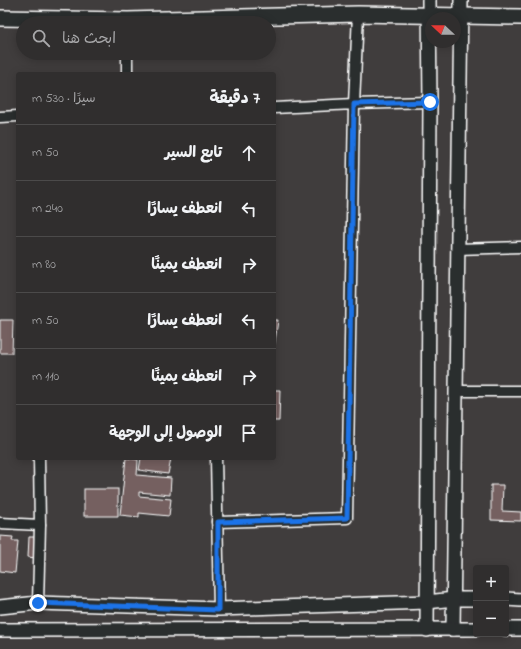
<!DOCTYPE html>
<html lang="ar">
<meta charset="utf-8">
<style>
:root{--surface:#302e2e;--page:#383636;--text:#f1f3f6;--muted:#a8a8aa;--line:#4b4a4a}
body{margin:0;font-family:"Indie Flower","Playpen Sans Arabic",sans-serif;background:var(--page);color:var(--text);direction:rtl}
.controls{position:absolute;right:12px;bottom:12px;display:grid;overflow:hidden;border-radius:4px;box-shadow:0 2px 10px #0003}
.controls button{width:36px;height:36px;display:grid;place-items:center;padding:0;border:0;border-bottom:1px solid var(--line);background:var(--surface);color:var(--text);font:20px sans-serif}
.compass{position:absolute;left:425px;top:12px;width:36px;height:36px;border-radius:50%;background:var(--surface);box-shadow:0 2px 10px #0003;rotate:292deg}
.stop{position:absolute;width:12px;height:12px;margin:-9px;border:3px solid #1a73e8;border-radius:50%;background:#fff}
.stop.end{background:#1a73e8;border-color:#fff;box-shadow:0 1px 4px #0008}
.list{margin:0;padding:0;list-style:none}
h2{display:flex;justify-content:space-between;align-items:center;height:52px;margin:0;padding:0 16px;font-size:17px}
h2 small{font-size:13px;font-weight:400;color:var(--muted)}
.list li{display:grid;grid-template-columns:26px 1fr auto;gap:12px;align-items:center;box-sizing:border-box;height:56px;padding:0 16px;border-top:1px solid var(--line)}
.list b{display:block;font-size:15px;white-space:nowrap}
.list em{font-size:13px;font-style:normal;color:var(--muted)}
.icon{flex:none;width:22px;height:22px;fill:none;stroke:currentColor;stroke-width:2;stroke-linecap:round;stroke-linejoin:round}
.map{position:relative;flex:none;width:521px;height:649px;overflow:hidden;direction:ltr}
.search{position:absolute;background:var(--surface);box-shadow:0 2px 10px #0003;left:16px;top:16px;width:260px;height:44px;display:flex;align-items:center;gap:10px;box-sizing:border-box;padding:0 14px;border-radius:22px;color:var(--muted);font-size:15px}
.panel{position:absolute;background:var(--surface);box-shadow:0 2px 10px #0003;left:16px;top:72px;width:260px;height:388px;border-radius:4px;direction:rtl}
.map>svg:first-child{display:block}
</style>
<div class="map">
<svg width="521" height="649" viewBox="0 0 521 649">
<rect width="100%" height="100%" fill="#403d3d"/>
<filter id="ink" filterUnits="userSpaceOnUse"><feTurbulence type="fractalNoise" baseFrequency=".025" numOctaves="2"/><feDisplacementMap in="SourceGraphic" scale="8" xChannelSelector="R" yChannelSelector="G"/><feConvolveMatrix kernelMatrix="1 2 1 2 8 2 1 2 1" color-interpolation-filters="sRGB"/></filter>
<g filter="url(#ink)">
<g fill="#746161" stroke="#fff">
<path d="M0,320H13L12,353H0Z"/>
<path d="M274,320H278L274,349Z"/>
<path d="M274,390H280L279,421H274Z"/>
<path d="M126,458L138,460L137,475L171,478L170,495L139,492V496L171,499L169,516L139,513V517L120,515Z"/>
<path d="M141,458L171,459L168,474L139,470Z"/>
<path d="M491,485H503L502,511L521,512V521L491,520Z"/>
<rect x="84" y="489" width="34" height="27"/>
<path d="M0,536L13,537L12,541H18L15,573L0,571Z"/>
<path d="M29,537H36L35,558L28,557Z"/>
</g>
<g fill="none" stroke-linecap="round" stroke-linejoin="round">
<g stroke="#fff" stroke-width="13">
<g id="minor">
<path d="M358,14L354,104L430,102"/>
<path d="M127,74V53"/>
<path d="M0,117L18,116"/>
<path d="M457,249L521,247"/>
<path d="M456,391H521"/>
<path d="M216,458L219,609"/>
<path d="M217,522L347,518L354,104L274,108"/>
<path d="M0,523L40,525"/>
<path d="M38,603L40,525L39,458"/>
</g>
</g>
<g stroke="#fff" stroke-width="16">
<g id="tertiary">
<path d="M506,599L521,600"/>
<path d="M0,607L38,603L219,609L427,602L454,599H476"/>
<path d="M453,629L461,0"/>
<path d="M506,629H521"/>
<path d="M0,630L476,629"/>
<path d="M427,630L430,102L429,0"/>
</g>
</g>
<g stroke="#fff" stroke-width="18">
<path id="secondary" d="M0,18L128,20L358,14L521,17"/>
</g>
<use href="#minor" stroke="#2a2d2e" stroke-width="10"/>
<use href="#tertiary" stroke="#2a2d2e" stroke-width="13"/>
<use href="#secondary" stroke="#2a2d2e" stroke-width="15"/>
</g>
</g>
<g fill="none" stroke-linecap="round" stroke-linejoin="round" filter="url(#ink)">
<path stroke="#1a73e8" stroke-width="5" d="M38,603L218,610V522L347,518L354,104L430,102"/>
</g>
</svg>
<div class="controls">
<button>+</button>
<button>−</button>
</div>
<svg class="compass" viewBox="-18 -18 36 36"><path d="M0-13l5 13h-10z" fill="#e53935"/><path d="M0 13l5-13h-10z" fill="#a8a8aa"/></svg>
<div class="stop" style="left:430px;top:102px"></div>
<div class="stop end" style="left:38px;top:603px"></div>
<div class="search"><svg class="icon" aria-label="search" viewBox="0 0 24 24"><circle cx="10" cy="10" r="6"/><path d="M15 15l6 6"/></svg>ابحث هنا</div>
<section class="panel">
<h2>7 دقيقة<small>سيرًا · 530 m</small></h2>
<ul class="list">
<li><svg class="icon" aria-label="ahead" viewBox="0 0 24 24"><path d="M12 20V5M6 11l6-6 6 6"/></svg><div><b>تابع السير</b></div><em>50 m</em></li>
<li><svg class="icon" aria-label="left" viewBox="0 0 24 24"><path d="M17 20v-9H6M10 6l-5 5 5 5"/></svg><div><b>انعطف يسارًا</b></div><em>240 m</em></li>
<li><svg class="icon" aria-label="right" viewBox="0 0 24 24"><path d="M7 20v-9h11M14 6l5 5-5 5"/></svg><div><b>انعطف يمينًا</b></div><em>80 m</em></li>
<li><svg class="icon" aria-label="left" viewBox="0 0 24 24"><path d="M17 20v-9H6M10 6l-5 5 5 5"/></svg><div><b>انعطف يسارًا</b></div><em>50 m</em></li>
<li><svg class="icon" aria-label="right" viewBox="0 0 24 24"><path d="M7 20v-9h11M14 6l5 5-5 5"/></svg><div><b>انعطف يمينًا</b></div><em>110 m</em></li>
<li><svg class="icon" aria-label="arrive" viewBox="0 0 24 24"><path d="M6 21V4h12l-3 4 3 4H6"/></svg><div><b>الوصول إلى الوجهة</b></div></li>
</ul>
</section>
</div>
